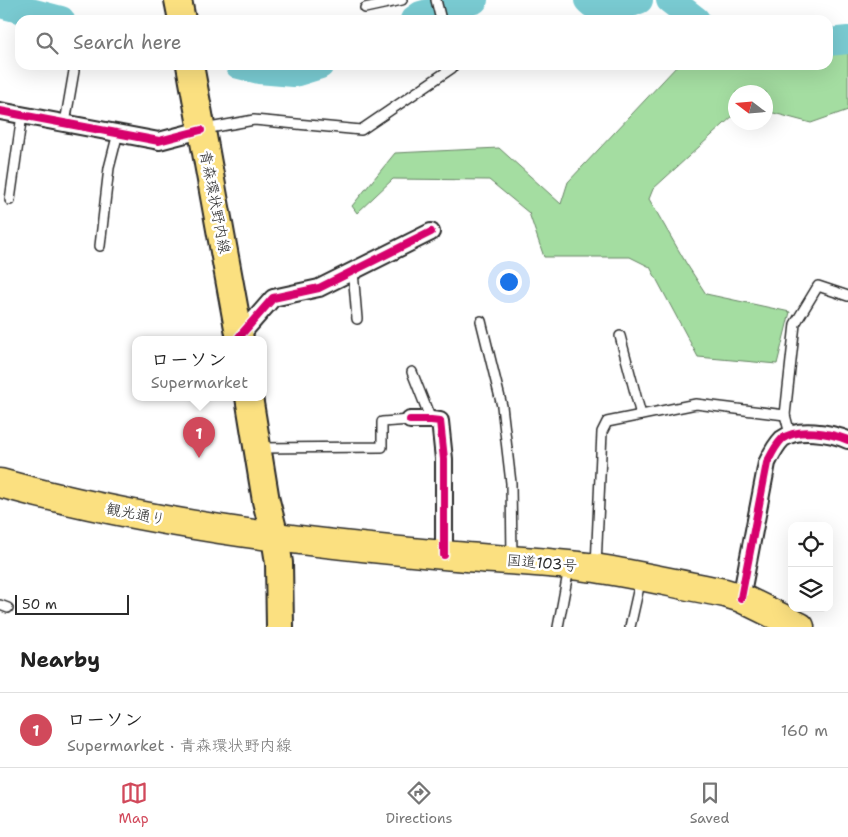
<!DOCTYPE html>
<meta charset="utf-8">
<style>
:root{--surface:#fff;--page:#f6f6f6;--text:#222;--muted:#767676;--line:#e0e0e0;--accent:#d1495b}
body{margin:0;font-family:"Shantell Sans","Klee One",sans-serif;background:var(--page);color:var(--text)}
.controls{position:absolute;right:15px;bottom:15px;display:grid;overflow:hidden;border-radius:10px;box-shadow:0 5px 20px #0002}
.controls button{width:45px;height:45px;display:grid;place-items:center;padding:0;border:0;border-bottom:1px solid var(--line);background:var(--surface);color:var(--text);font:25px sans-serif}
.compass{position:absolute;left:728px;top:85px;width:45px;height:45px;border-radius:50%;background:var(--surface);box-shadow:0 5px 20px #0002;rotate:286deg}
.scale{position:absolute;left:15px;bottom:12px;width:114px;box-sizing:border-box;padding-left:5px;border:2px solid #2b2b2b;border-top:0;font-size:14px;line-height:18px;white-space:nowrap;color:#2b2b2b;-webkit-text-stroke:4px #fff;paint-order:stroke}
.you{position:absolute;left:508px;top:281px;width:18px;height:18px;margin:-12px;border:4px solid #fff;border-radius:50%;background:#1a73e8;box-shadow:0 0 0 8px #1a73e833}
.badge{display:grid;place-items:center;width:32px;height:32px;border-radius:50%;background:var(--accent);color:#fff;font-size:16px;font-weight:700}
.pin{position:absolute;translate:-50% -41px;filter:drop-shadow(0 1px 2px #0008)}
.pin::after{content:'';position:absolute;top:26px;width:18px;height:15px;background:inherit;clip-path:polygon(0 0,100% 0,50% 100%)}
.popup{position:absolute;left:132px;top:336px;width:135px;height:65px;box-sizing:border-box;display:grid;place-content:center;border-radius:10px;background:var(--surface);filter:drop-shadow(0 1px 4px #0005);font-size:16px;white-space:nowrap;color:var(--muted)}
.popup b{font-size:19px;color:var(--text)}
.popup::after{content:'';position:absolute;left:50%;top:100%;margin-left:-10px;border:10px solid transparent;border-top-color:var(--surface)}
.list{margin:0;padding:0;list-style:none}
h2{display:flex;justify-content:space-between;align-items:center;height:65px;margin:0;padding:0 20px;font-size:21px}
h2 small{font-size:16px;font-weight:400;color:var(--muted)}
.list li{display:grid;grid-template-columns:32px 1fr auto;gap:15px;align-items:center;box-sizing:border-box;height:75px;padding:0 20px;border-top:1px solid var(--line)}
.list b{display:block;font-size:19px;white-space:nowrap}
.list p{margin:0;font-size:16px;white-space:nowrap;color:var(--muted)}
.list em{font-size:16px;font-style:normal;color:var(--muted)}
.icon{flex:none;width:28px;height:28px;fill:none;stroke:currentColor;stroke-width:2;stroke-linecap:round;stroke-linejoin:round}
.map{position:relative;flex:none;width:848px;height:627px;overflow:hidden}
.search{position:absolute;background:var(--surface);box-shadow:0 5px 20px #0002;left:15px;right:15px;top:15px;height:55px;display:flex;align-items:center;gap:12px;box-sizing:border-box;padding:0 18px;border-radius:15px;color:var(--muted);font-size:19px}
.sheet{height:140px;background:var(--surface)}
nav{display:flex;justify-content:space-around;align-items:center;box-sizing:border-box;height:70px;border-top:1px solid var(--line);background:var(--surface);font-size:14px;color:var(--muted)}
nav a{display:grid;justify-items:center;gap:2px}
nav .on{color:var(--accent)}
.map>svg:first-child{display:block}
</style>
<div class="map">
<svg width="848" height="627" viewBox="0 0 848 627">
<rect width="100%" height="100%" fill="#fff"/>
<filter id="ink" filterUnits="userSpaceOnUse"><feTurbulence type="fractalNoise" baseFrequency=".02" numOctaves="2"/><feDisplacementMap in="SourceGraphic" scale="10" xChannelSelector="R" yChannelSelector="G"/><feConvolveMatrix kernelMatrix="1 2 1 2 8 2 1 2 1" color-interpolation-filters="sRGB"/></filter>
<g filter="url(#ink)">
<path fill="#a4dda1" stroke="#688466" d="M828,52H848V110L811,123L766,111V92H736L735,114L653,189L649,199L686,263L706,294L790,312L777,364L698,357L650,267L630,257H544L529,213L489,180L393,179L357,213L352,206L395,153L499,148L561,204L568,182L678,65H828Z"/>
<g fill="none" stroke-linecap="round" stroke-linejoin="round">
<g stroke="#79cad1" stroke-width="28">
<path d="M588,0C603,17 623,6 639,0"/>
<path d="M670,0L696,20"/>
<path d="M0,4L61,20"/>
<path d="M414,20L421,15L474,0"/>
<path d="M828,42L848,40"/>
<path d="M239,65L259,70L294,73L320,65"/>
</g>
<g stroke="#2b2b2b" stroke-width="12">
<g id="service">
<path d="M436,0L441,20"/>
<path d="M365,8L402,0"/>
<path d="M65,123L74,71"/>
<path d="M204,129L254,120L361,130L452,68V65"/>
<path d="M10,200L22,115"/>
<path d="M100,246L109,168L118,133"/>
<path d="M353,271L357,319"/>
<path d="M481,321L502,406L511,483L512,557"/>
<path d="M620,336L641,415"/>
<path d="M412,372L431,420"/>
<path d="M790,434L785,415L795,324L818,286L848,296"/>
<path d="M259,448L382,447V422L410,420"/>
<path d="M596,566L602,432L607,422L696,404L785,415"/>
<path d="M0,605L8,608"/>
<path d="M558,627L569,568"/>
<path d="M630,627L641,578"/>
</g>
</g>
<g stroke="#2b2b2b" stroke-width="20">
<g id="minor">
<path d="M0,111L159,141L201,130"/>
<path d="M239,337L273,298L319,288L431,232"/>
<path d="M410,420H431L440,421L444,459V555"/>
<path d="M741,598L767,463C771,455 775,446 782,439C797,427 831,433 848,440"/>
</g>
</g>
<g stroke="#2b2b2b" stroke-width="30">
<g id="primary">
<path d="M178,0L182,20"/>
<path d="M190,65L240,339"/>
<path d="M249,397L266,501L275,537L279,563L280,627"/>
</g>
</g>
<g stroke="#2b2b2b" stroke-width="31">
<path id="trunk" d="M0,483C145,523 295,542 444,555C494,560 545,561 595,568C639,575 682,585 725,593L741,598L800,627"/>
</g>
<use href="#service" stroke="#fff" stroke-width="9"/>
<use href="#minor" stroke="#fff" stroke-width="16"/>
<use href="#primary" stroke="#fbe080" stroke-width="26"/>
<use href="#trunk" stroke="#fbe080" stroke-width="28"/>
<g stroke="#fff" stroke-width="11">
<g id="cycleway">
<path d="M0,111L159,141L201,130"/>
<path d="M239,337L273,298L319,288L431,232"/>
<path d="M410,420H431L440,421L444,459V555"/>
<path d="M741,598L767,463C771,455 775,446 782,439C797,427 831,433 848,440"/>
</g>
</g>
<use href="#cycleway" stroke="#d6006c" stroke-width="8"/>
</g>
</g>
<g text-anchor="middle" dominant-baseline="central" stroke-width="5" stroke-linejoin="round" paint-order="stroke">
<g font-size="15" fill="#2b2b2b" stroke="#fff">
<text transform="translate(215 202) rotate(79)">青森環状野内線</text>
<text transform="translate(136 514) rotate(11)">観光通り</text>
<text transform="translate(542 563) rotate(5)">国道103号</text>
</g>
</g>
</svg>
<div class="controls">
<button><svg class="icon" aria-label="locate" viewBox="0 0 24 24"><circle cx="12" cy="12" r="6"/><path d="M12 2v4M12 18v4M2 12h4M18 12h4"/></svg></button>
<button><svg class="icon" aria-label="layers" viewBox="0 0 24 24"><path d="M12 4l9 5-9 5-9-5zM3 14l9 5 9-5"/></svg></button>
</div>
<svg class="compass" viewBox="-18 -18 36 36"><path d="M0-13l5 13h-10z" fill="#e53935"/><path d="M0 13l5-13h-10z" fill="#767676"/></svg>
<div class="scale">50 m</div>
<div class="you"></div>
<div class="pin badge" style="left:199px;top:458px">1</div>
<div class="popup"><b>ローソン</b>Supermarket</div>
<div class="search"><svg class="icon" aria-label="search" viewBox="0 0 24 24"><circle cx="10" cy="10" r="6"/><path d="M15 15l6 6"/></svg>Search here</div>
</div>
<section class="sheet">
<h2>Nearby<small></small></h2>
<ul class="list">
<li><span class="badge">1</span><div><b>ローソン</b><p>Supermarket · 青森環状野内線</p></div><em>160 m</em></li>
</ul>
</section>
<nav>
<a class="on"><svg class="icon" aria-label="map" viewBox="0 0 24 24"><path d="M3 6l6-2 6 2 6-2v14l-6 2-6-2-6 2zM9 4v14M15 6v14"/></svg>Map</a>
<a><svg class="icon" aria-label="directions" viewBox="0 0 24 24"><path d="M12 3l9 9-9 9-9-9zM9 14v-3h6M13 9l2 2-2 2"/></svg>Directions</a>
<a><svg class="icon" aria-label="saved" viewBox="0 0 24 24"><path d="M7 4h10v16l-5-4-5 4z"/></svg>Saved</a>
</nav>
